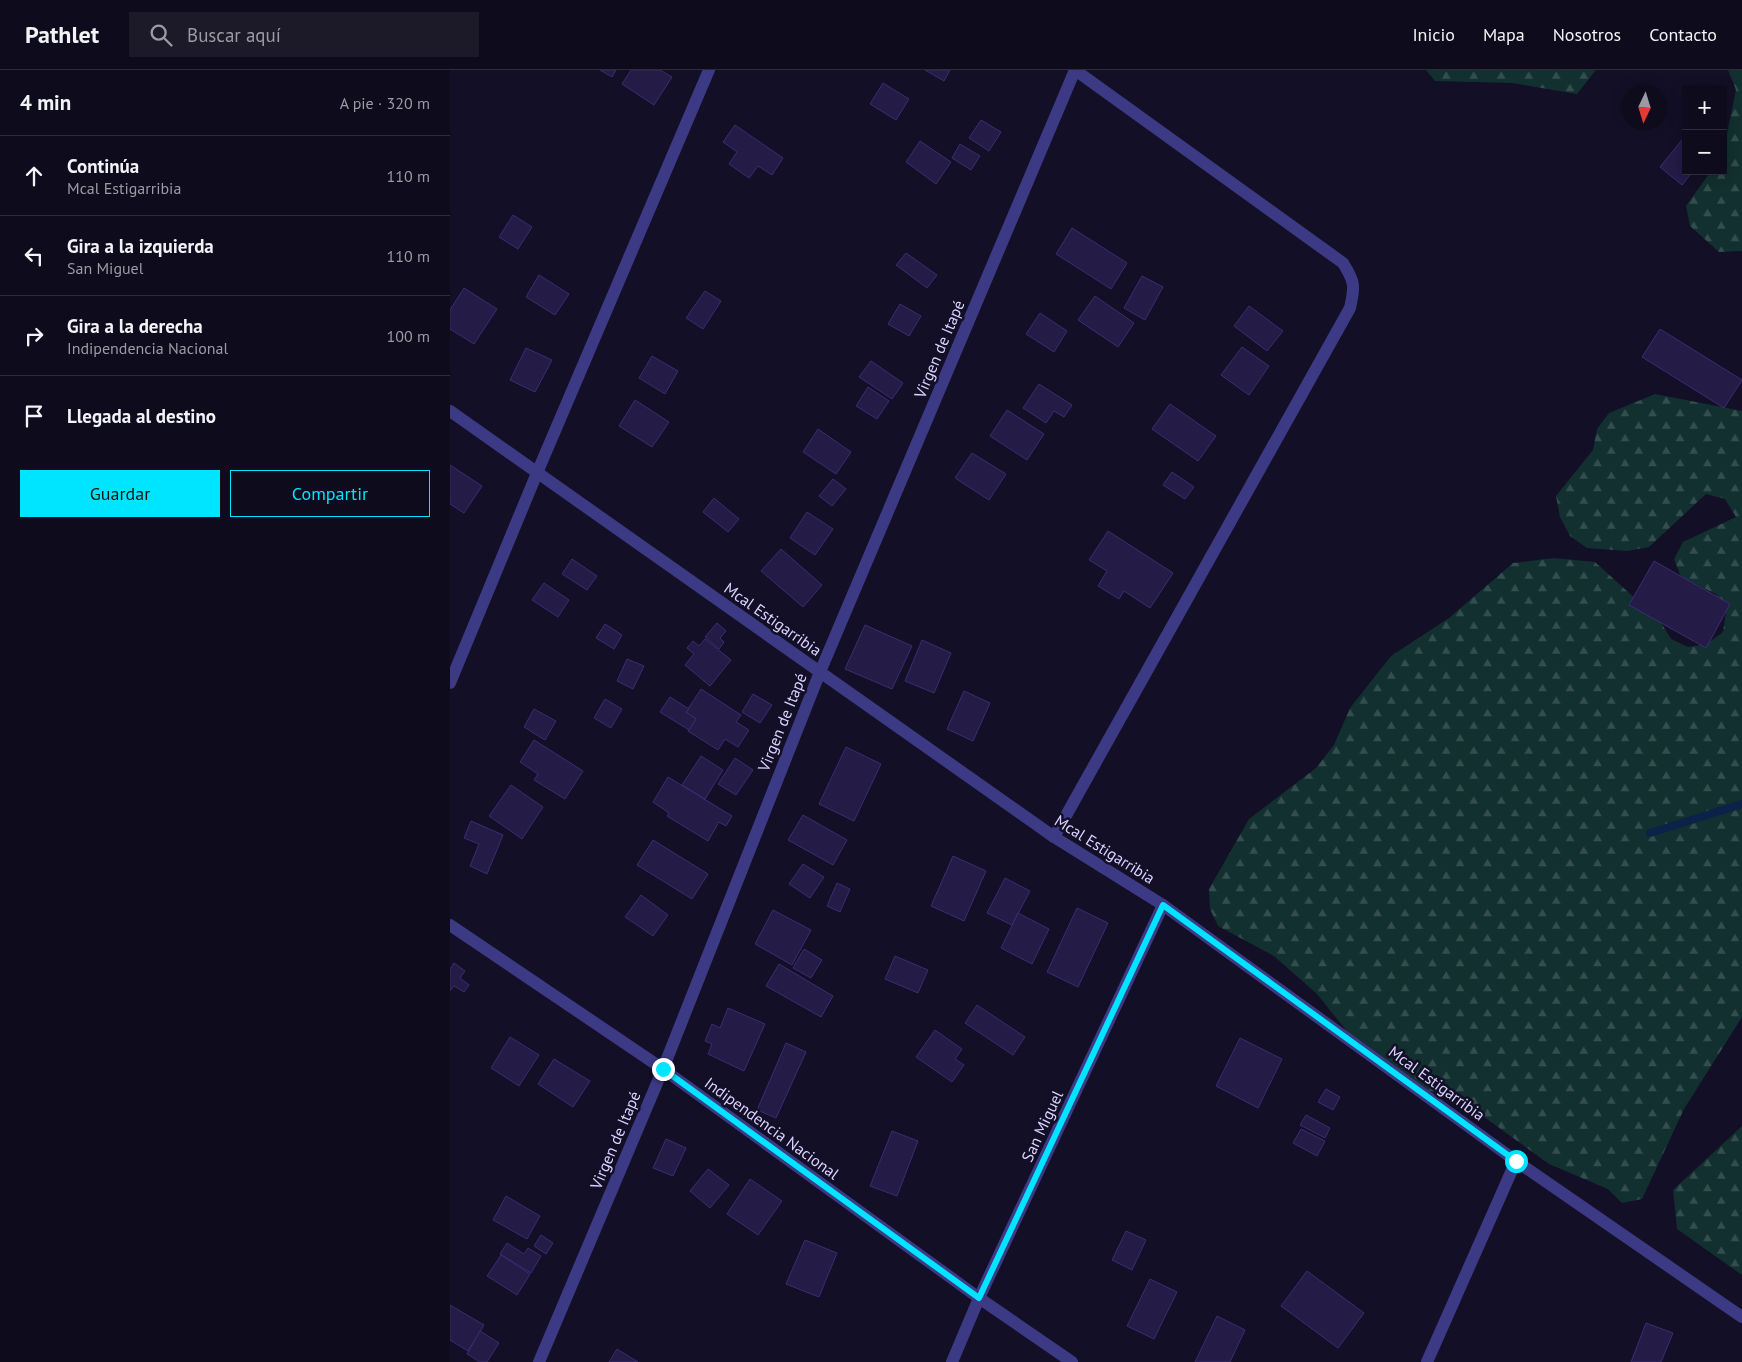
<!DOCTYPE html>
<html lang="es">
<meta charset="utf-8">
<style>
:root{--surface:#0e0b1c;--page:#1c1929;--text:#f1f3f6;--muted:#9b9ba3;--line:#2e2b3b;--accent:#00e5ff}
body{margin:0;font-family:"PT Sans",sans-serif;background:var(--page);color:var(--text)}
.controls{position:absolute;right:15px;top:15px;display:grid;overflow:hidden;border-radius:0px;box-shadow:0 2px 12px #0003}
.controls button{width:45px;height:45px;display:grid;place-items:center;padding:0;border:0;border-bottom:1px solid var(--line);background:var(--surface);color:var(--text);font:25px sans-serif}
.compass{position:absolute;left:1172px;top:15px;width:45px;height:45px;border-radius:50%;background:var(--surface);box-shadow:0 2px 12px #0003;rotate:184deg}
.stop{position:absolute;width:15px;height:15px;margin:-11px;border:4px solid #00e5ff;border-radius:50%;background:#fff}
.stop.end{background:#00e5ff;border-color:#fff;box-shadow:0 1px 5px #0008}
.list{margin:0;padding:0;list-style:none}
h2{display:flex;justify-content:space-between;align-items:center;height:65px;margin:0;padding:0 20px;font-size:21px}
h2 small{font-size:16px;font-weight:400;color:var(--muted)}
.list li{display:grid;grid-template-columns:32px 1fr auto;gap:15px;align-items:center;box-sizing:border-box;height:80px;padding:0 20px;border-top:1px solid var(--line)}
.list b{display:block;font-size:19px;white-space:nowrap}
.list p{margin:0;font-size:16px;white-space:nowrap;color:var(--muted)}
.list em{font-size:16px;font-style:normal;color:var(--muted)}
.actions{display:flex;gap:10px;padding:15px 20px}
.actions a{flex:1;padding:11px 0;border:1px solid var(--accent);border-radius:0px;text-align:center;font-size:18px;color:var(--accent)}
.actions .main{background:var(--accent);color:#111}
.icon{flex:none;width:28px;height:28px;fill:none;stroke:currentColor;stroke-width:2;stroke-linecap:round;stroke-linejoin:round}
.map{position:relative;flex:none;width:1292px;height:1292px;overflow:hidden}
header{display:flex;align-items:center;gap:30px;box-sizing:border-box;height:70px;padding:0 25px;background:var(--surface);border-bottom:1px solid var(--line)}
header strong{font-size:24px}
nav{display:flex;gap:28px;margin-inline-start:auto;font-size:18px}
.search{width:350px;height:45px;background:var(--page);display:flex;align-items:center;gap:12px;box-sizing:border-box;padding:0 18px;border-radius:0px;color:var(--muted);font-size:19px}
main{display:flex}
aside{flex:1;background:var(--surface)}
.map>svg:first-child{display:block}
</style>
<header>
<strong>Pathlet</strong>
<div class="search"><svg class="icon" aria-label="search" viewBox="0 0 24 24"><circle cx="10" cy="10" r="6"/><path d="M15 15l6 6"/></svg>Buscar aquí</div>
<nav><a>Inicio</a><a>Mapa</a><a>Nosotros</a><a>Contacto</a></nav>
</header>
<main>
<aside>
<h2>4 min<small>A pie · 320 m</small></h2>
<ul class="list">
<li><svg class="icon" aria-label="ahead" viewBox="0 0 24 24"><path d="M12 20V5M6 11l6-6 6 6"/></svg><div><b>Continúa</b><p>Mcal Estigarribia</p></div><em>110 m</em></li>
<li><svg class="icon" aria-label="left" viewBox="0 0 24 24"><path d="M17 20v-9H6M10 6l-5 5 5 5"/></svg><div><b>Gira a la izquierda</b><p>San Miguel</p></div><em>110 m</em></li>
<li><svg class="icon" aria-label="right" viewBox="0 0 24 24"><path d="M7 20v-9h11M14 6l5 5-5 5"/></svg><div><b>Gira a la derecha</b><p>Indipendencia Nacional</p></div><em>100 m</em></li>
<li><svg class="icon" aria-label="arrive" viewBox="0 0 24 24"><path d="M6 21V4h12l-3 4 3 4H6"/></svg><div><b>Llegada al destino</b></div></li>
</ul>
<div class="actions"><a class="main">Guardar</a><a>Compartir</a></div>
</aside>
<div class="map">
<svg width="1292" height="1292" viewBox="0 0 1292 1292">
<defs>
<pattern id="forest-firs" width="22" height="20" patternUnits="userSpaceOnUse" patternTransform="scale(1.25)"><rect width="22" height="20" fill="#12302f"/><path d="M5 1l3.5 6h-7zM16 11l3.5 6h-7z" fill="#344d4e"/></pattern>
</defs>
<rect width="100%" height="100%" fill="#130f26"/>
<g fill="url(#forest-firs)">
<path d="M976,0H1146L1127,24L1062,13L985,11Z"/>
<path d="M1278,0H1292V181L1269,182L1240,156L1236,136L1261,101H1273V83L1286,20Z"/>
<path d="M1205,324L1292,341V947L1234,1039L1192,1129L1172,1133L1158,1119L1099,1094L1019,1036L960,1013L904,970L867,924L824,886L768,856L760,839L759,819L799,749L866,698L884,675L900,638L941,586L999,548L1063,493L1104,488L1145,492L1210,551L1221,569L1238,577L1257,574L1273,562L1276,542L1266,524L1231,507L1224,489L1233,472L1286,447L1275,429L1256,424L1199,477L1177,481L1137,478L1120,466L1110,447L1106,426L1143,380L1147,359L1159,343Z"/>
<path d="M1292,1056V1205L1227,1159L1223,1120Z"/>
</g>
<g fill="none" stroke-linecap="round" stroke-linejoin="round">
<path stroke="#0c2248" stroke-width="8" d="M1200,763L1292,734"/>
</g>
<g fill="#241b47" stroke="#3b2d73">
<path d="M150,0H166L162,7Z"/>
<path d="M181,0H210L222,7L204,35L172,14Z"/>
<path d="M475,0H500L494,11Z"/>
<path d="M433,13L459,29L446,50L420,34Z"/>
<path d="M531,50L551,62L539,81L519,68Z"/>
<path d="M285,55L333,88L322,105L308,96L299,108L279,94L287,82L273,72Z"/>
<path d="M1236,65V101H1243L1232,115L1210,97Z"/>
<path d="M470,71L501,92L486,114L456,92Z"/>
<path d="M510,74L530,86L521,100L502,88Z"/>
<path d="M63,145L82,157L68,179L49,167Z"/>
<path d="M622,158L677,193L661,219L606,184Z"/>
<path d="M456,183L487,205L477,218L446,195Z"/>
<path d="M89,205L119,224L105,245L76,227Z"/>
<path d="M692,206L713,217L695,250L674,238Z"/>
<path d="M14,218L47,239L24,274L0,259V240Z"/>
<path d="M255,221L271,231L253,259L236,248Z"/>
<path d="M645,226L684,253L668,277L628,250Z"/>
<path d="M450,234L471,246L459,266L438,254Z"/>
<path d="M799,236L833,261L817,281L784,256Z"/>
<path d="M590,243L617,261L604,282L576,264Z"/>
<path d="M1210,259L1292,310L1274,338L1192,287Z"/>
<path d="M792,277L819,296L799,325L771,305Z"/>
<path d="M76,278L102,290L85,322L60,310Z"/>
<path d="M202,286L228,301L215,324L189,308Z"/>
<path d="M421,291L453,313L442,329L409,307Z"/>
<path d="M589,314L622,335L614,347L604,341L596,353L573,338Z"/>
<path d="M418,317L439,331L427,349L406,336Z"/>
<path d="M185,330L219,352L202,377L169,356Z"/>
<path d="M720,334L766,366L748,391L702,359Z"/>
<path d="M557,340L594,364L577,390L540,366Z"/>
<path d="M368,359L401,382L386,404L353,382Z"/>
<path d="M522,383L556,404L539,430L505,408Z"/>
<path d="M0,395L32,416L14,443L0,434Z"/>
<path d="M722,402L744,417L735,429L713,415Z"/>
<path d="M383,409L396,419L382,436L369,426Z"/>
<path d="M264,428L289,449L278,462L253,442Z"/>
<path d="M357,442L383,459L365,485L340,468Z"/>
<path d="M658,461L723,503L700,538L674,521L669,529L648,516L657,501L639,490Z"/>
<path d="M331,479L372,515L353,537L311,501Z"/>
<path d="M122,489L147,506L137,520L112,504Z"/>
<path d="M1204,491L1280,534L1256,578L1179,535Z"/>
<path d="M94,513L119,530L108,547L82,530Z"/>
<path d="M267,553L276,561L270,568L274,572L269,579L255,567Z"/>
<path d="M155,554L172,565L164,579L146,568Z"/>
<path d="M415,555L462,576L442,619L395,599Z"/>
<path d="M255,569L281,590L260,616L235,595L244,584L237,578L243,571L249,576Z"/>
<path d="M472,570L501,583L484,623L455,611Z"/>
<path d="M177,589L194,596L183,619L167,611Z"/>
<path d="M251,619L291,645L286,652L299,660L288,677L275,669L268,680L238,661L246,649L236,642Z"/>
<path d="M514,621L540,633L523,671L497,659Z"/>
<path d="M303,624L322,635L310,653L292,642Z"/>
<path d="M220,627L239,639L236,642L246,649L239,660L210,642Z"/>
<path d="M155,629L172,639L161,658L144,648Z"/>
<path d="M84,639L106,651L95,670L74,657Z"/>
<path d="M84,670L133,701L115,729L84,710L88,704L70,692Z"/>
<path d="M396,677L431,694L404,751L369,734Z"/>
<path d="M251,686L273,700L255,729L232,715Z"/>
<path d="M285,688L303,700L286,725L268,714Z"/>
<path d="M218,707L282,746L276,756L269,752L258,771L217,746L219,743L203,732Z"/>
<path d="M61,715L93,737L72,769L39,746Z"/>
<path d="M353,745L397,770L383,795L338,770Z"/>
<path d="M21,751L53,765L37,804L20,796L29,774L14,768Z"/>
<path d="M203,770L258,804L242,829L187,795Z"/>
<path d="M503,786L536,801L514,851L481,836Z"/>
<path d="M353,794L374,807L360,828L339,814Z"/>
<path d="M555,808L580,821L562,855L537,843Z"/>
<path d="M387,813L400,819L390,842L377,836Z"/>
<path d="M191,825L218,845L203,866L175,847Z"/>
<path d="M627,838L658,853L628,917L597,902Z"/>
<path d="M323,840L361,860L342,895L305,874Z"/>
<path d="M568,843L599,859L582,894L551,878Z"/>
<path d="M354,879L372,890L361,908L343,898Z"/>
<path d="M445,886L478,900L468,923L435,909Z"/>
<path d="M4,893L15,901L10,908L19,915L14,922L4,916L0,921V899Z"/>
<path d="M329,894L383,926L371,947L316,916Z"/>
<path d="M527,935L575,967L563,985L515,953Z"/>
<path d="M278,938L315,954L294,1001L258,984L262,974L255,971L262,954L270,958Z"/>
<path d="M485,960L512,979L505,989L514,995L502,1012L466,987Z"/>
<path d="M60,967L89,985L69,1016L41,998Z"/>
<path d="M790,968L832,989L808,1038L766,1016Z"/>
<path d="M336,973L356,982L326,1048L307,1040Z"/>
<path d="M104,989L140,1011L123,1037L88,1014Z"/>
<path d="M876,1019L890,1027L883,1040L868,1032Z"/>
<path d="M856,1045L880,1058L875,1068L850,1055Z"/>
<path d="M851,1059L875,1071L867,1086L843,1073Z"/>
<path d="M442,1061L468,1071L447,1126L420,1116Z"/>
<path d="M216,1069L236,1078L223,1106L203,1098Z"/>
<path d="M258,1099L279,1115L260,1138L240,1121Z"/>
<path d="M300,1109L332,1131L308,1165L277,1144Z"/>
<path d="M56,1126L90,1146L77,1169L43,1150Z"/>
<path d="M676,1161L696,1170L682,1200L662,1190Z"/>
<path d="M91,1165L103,1173L96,1184L84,1176Z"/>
<path d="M355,1170L387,1183L369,1227L336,1214Z"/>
<path d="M57,1173L74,1184L78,1178L91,1186L81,1203L50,1184Z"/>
<path d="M51,1185L80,1204L67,1225L37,1206Z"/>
<path d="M857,1201L914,1243L888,1278L831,1236Z"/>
<path d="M700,1209L727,1222L704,1269L677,1256Z"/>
<path d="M0,1235L34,1255L18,1281L0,1270Z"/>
<path d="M767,1246L795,1260L780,1292H745Z"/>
<path d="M1196,1253L1223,1263L1211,1292H1181Z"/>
<path d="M30,1261L49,1273L37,1292H30L17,1284Z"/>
<path d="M167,1279L188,1292H159Z"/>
</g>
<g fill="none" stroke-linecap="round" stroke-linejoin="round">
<g stroke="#3d3a85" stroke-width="12">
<path d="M0,341L604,767L713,835L1066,1091L1292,1247"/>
<path d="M0,613L87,403L259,0"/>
<path d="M604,767L900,238C905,216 905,212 893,193L625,0"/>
<path d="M0,855L213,999L529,1228L622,1292"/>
<path d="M89,1292L213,999L370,602L625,0"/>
<path d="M502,1292L529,1228L713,835"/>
<path d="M977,1292L1066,1091"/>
</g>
</g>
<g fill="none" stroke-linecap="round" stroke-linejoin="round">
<path stroke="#00e5ff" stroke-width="6" d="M213,999L529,1228L713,835L1066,1091"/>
</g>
<g text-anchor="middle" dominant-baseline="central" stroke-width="5" stroke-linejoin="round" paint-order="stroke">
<g font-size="16" fill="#d9d4ff" stroke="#130f26">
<text transform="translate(489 279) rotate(-67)">Virgen de Itapé</text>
<text transform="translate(323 549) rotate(35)">Mcal Estigarribia</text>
<text transform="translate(332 652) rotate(-68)">Virgen de Itapé</text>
<text transform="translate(655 779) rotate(32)">Mcal Estigarribia</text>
<text transform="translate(987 1013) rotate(36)">Mcal Estigarribia</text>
<text transform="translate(592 1056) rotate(-65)">San Miguel</text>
<text transform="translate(322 1058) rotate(36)">Indipendencia Nacional</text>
<text transform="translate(165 1070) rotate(-67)">Virgen de Itapé</text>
</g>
</g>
</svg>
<div class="controls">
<button>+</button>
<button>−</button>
</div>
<svg class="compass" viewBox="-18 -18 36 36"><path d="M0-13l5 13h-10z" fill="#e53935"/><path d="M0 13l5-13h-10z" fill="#9b9ba3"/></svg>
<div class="stop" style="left:1066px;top:1091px"></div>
<div class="stop end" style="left:213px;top:999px"></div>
</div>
</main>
